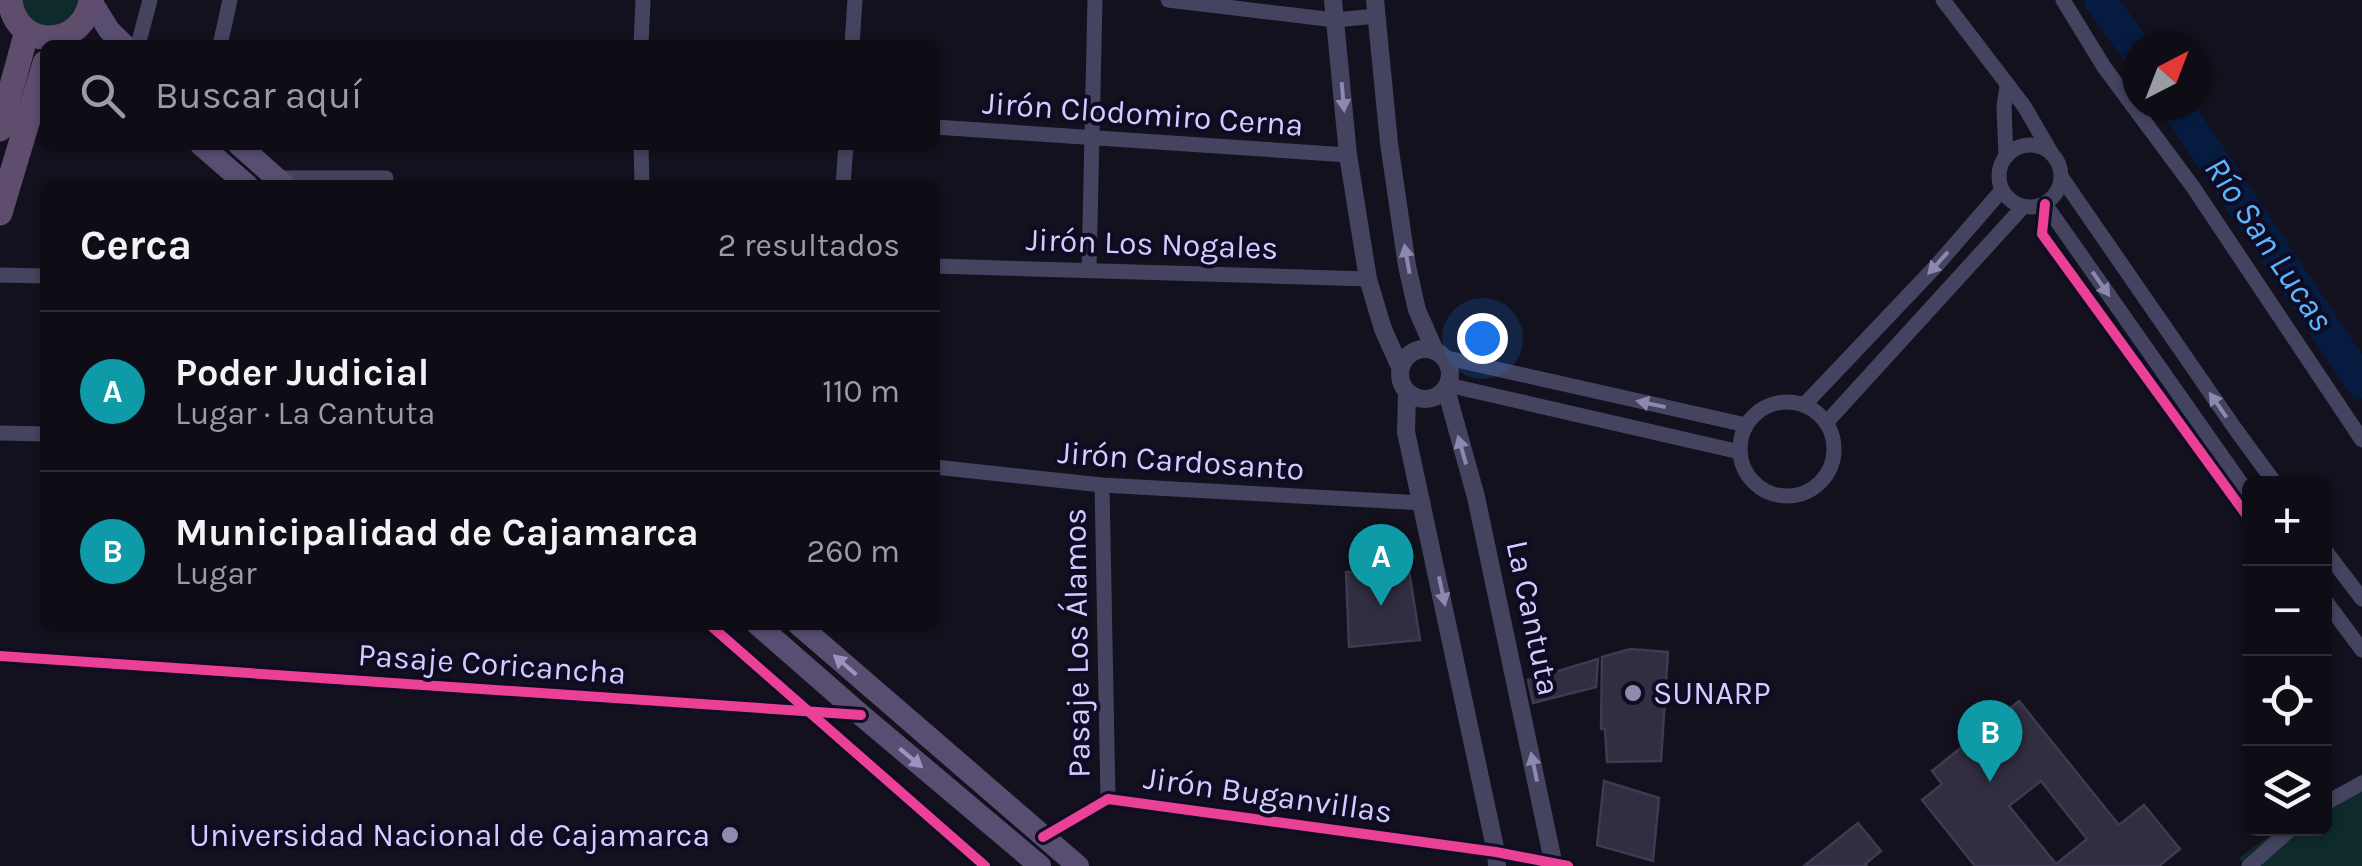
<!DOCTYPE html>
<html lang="es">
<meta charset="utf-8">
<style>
:root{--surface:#0e0d16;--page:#1c1b23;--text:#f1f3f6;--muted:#9b9ca1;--line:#2e2d35;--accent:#db2777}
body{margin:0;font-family:Karla,sans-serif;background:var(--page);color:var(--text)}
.controls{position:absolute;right:30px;bottom:30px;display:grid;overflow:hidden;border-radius:15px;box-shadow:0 2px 8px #0004}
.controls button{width:90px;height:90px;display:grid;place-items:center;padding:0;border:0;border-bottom:2px solid var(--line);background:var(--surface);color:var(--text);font:50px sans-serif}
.compass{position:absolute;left:2122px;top:30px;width:90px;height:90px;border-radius:50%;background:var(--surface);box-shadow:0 2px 8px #0004;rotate:42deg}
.you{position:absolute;left:1482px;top:338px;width:35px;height:35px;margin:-25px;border:8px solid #fff;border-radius:50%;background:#1a73e8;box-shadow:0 0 0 15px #1a73e833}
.badge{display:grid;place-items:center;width:65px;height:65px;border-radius:50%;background:var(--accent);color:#fff;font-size:32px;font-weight:700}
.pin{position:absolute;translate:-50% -82px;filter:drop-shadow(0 2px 5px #0008)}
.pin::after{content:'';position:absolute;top:52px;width:35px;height:30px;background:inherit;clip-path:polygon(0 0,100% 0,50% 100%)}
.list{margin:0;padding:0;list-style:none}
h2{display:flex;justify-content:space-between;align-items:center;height:130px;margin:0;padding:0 40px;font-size:42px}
h2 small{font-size:32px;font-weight:400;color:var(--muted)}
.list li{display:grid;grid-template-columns:65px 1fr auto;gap:30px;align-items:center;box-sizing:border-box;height:160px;padding:0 40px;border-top:2px solid var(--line)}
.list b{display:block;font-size:38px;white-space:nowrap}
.list p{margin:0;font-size:32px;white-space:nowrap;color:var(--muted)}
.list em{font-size:32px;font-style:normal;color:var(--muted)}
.icon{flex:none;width:55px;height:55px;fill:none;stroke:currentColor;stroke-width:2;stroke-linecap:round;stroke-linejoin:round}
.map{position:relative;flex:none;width:2362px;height:866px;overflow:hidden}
.search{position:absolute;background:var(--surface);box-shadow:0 2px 8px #0004;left:40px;top:40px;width:900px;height:110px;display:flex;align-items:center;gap:25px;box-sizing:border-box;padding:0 35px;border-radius:15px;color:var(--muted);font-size:38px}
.panel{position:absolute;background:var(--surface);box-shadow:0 2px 8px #0004;left:40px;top:180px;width:900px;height:450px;border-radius:15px}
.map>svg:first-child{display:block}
</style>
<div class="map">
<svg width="2362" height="866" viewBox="0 0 2362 866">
<rect width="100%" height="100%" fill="#12111d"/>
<g fill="#0f2a2a">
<path d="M19,0H78C72,19 54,37 33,22C27,17 23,7 19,0Z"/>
<path d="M2362,774V866H2246L2239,858L2279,829L2324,828L2325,797Z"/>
</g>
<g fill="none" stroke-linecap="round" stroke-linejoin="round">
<g stroke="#051b40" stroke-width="32">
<path d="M2100,0L2137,51"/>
<path d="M2176,105L2362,383"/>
</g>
</g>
<g fill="#302e40" stroke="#3e3a52" stroke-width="2.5" fill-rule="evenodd">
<path d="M1409,571L1420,640L1349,647L1346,572Z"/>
<path d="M1630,649L1668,652L1661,761L1607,762L1605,729H1601L1602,657Z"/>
<path d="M1598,659L1596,687L1533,703L1528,680Z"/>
<path d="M2019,701L2119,825L2144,805L2180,849L2159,866H1975L1922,800L1942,784L1932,771ZM2041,781L2087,839L2056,864L2009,806Z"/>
<path d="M1604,781L1659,798L1653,861L1597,845Z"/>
<path d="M1858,823L1881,851L1865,864L1867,866H1804Z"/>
</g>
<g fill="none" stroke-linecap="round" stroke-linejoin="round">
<g stroke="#454460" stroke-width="15">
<path d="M1168,0L1335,20L1377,16"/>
<path d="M1943,0L2024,106L2052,154"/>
<path d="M2063,0L2104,67L2193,187L2362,440"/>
<path d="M138,45L150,0"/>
<path d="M220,45L230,0"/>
<path d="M641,45L643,0"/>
<path d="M852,45L855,0"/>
<path d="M935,127L1348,155"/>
<path d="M641,145L642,185"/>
<circle cx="2030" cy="176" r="31"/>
<path d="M2006,157L2004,107L2007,86"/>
<path d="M276,178H386"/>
<path d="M2062,178L2236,430L2275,483"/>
<path d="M843,185L846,145"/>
<path d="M2045,204L2250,496"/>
<path d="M935,266L1368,279"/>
<path d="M1089,269L1095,0"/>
<path d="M0,275L45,276"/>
<path d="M1443,357L1746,425"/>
<path d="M1448,385L1740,452"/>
<circle cx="1787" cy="449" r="47"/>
<path d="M1804,405L1937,265L2002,190"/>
<path d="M1826,423L2023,207"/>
<path d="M0,433L45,434"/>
<path d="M935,467L1102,485L1423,503"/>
<path d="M1102,485L1108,799"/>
<path d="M2324,549L2362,599"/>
<path d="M2324,599L2362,650"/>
<path d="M0,656L859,715"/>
<path d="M2324,804L2362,783"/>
<path d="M1043,837L1108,799L1496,852L1568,866"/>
<path d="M2249,866L2292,828"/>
</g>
<g stroke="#454460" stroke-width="18">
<path d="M1333,0L1348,155L1368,279L1383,329L1400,367"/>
<path d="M1375,0L1389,143L1407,266L1417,310L1435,351"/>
<circle cx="1425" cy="374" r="25"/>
<path d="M1446,389L1476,497L1554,866"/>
<path d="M1407,393L1406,432L1496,852L1497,866"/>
</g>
<g stroke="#594e71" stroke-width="22">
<path d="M91,1L109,30L124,45"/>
<path d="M201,145L247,185"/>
<path d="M239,145L284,185"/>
<path d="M758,625L861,715L1040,866"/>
<path d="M799,625L1078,866"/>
</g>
<g stroke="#5e4d6d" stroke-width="25">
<path d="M10,0C15,50 82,51 91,0"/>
<path d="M0,129L27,31"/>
<path d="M0,213L45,63"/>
</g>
<g stroke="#0f0b23" stroke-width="16">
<g id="cycleway">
<path d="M2045,204L2042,234L2250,520"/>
<path d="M710,625L985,866"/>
<path d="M0,656L861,715"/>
<path d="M1043,837L1108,799L1496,852L1568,866"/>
</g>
</g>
<use href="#cycleway" stroke="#ea4096" stroke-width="10"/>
</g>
<defs><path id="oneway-solid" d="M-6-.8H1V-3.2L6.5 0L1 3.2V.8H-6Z" transform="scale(2.5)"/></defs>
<g fill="#8c88b0">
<use href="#oneway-solid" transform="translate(1343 97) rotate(85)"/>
<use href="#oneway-solid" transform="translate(1407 259) rotate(-100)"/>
<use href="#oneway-solid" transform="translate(1938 263) rotate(132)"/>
<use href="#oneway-solid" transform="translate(2101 284) rotate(55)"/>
<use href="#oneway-solid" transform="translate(1651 404) rotate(-168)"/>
<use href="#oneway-solid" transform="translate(2218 405) rotate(-125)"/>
<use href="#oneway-solid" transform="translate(1462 450) rotate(-106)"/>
<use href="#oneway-solid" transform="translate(1442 591) rotate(78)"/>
<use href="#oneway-solid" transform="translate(1534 767) rotate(-102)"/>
</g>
<g fill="#9c94bf">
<use href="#oneway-solid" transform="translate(845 665) rotate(-139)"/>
<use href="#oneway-solid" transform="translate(911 758) rotate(40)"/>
</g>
<g fill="#8f8bb0" stroke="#0f0b23" stroke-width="4">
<circle cx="1633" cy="693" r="10"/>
<circle cx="730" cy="835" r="10"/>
</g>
<g text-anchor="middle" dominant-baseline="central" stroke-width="8" stroke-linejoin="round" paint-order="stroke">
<g font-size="32" fill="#d2cdff" stroke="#0f0b23">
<text transform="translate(1143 114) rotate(4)">Jirón Clodomiro Cerna</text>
<text transform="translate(1152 244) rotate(2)">Jirón Los Nogales</text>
<text transform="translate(1181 461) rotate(4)">Jirón Cardosanto</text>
<text transform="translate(1533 618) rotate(78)">La Cantuta</text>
<text transform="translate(1077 643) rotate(-91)">Pasaje Los Álamos</text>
<text transform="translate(492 664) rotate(4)">Pasaje Coricancha</text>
<text transform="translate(1268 795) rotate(8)">Jirón Buganvillas</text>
</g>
<g font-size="32" fill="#d2cdff" stroke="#0f0b23" text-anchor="start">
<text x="1653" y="693">SUNARP</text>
<text x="710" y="835" text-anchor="end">Universidad Nacional de Cajamarca</text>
</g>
<g font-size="35" font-style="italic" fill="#5bb6ff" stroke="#0f0b23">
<text transform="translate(2269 244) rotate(56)">Río San Lucas</text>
</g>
</g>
</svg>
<div class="controls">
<button>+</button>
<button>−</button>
<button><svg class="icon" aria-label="locate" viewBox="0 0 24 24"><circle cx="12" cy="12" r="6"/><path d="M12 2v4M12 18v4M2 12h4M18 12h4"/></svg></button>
<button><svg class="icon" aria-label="layers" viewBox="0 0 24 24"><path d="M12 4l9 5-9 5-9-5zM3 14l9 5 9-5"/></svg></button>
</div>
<svg class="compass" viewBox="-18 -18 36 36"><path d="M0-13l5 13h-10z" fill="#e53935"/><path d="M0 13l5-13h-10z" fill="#9b9ca1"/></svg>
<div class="you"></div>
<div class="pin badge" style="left:1381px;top:606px;background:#0f9aa8">A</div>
<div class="pin badge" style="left:1990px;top:782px;background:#0f9aa8">B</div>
<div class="search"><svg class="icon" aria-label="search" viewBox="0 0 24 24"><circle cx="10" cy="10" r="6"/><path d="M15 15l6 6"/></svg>Buscar aquí</div>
<section class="panel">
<h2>Cerca<small>2 resultados</small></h2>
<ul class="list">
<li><span class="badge" style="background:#0f9aa8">A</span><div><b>Poder Judicial</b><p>Lugar · La Cantuta</p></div><em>110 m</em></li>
<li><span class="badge" style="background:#0f9aa8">B</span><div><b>Municipalidad de Cajamarca</b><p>Lugar</p></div><em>260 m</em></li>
</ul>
</section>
</div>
